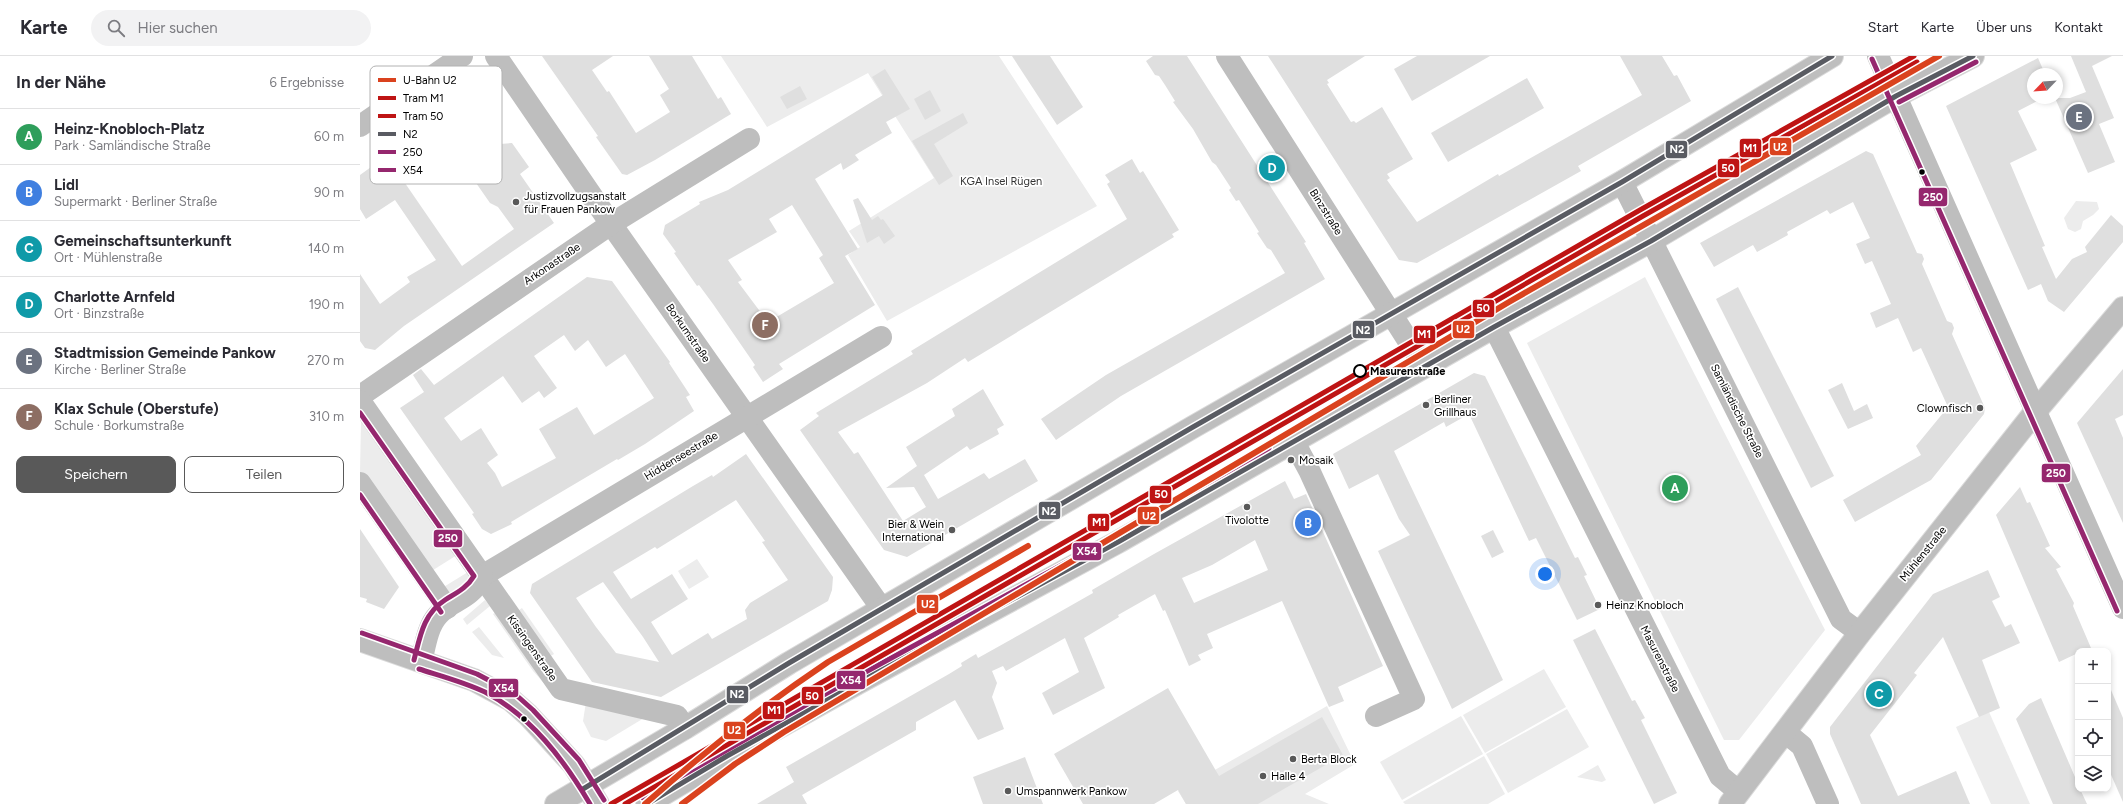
<!DOCTYPE html>
<html lang="de">
<meta charset="utf-8">
<style>
:root{--surface:#fff;--page:#f2f2f3;--text:#2b2b33;--muted:#7c7c81;--line:#e1e1e2;--accent:#595959}
body{margin:0;font-family:Figtree,sans-serif;background:var(--page);color:var(--text)}
.controls{position:absolute;right:12px;bottom:12px;display:grid;overflow:hidden;border-radius:8px;box-shadow:0 2px 6px #0003}
.controls button{width:36px;height:36px;display:grid;place-items:center;padding:0;border:0;border-bottom:1px solid var(--line);background:var(--surface);color:var(--text);font:20px sans-serif}
.compass{position:absolute;left:1667px;top:12px;width:36px;height:36px;border-radius:50%;background:var(--surface);box-shadow:0 2px 6px #0003;rotate:245deg}
.you{position:absolute;left:1185px;top:518px;width:14px;height:14px;margin:-10px;border:3px solid #fff;border-radius:50%;background:#1a73e8;box-shadow:0 0 0 6px #1a73e833}
.badge{display:grid;place-items:center;width:26px;height:26px;border-radius:50%;background:var(--accent);color:#fff;font-size:13px;font-weight:700}
.pin{position:absolute;translate:-50% -50%;border:2px solid #fff;box-shadow:0 1px 4px #0006}
.list{margin:0;padding:0;list-style:none}
h2{display:flex;justify-content:space-between;align-items:center;height:52px;margin:0;padding:0 16px;font-size:17px}
h2 small{font-size:13px;font-weight:400;color:var(--muted)}
.list li{display:grid;grid-template-columns:26px 1fr auto;gap:12px;align-items:center;box-sizing:border-box;height:56px;padding:0 16px;border-top:1px solid var(--line)}
.list b{display:block;font-size:15px;white-space:nowrap}
.list p{margin:0;font-size:13px;white-space:nowrap;color:var(--muted)}
.list em{font-size:13px;font-style:normal;color:var(--muted)}
.actions{display:flex;gap:8px;padding:12px 16px}
.actions a{flex:1;padding:9px 0;border:1px solid var(--accent);border-radius:8px;text-align:center;font-size:14px;color:var(--accent)}
.actions .main{background:var(--accent);color:#fff}
.icon{flex:none;width:22px;height:22px;fill:none;stroke:currentColor;stroke-width:2;stroke-linecap:round;stroke-linejoin:round}
.map{position:relative;flex:none;width:1763px;height:748px;overflow:hidden}
header{display:flex;align-items:center;gap:24px;box-sizing:border-box;height:56px;padding:0 20px;background:var(--surface);border-bottom:1px solid var(--line)}
header strong{font-size:19px}
nav{display:flex;gap:22px;margin-inline-start:auto;font-size:14px}
.search{width:280px;height:36px;background:var(--page);display:flex;align-items:center;gap:10px;box-sizing:border-box;padding:0 14px;border-radius:22px;color:var(--muted);font-size:15px}
main{display:flex}
aside{flex:1;background:var(--surface)}
.map>svg:first-child{display:block}
</style>
<header>
<strong>Karte</strong>
<div class="search"><svg class="icon" aria-label="search" viewBox="0 0 24 24"><circle cx="10" cy="10" r="6"/><path d="M15 15l6 6"/></svg>Hier suchen</div>
<nav><a>Start</a><a>Karte</a><a>Über uns</a><a>Kontakt</a></nav>
</header>
<main>
<aside>
<h2>In der Nähe<small>6 Ergebnisse</small></h2>
<ul class="list">
<li><span class="badge" style="background:#2e9e5b">A</span><div><b>Heinz-Knobloch-Platz</b><p>Park · Samländische Straße</p></div><em>60 m</em></li>
<li><span class="badge" style="background:#3f7fe0">B</span><div><b>Lidl</b><p>Supermarkt · Berliner Straße</p></div><em>90 m</em></li>
<li><span class="badge" style="background:#0f9aa8">C</span><div><b>Gemeinschaftsunterkunft</b><p>Ort · Mühlenstraße</p></div><em>140 m</em></li>
<li><span class="badge" style="background:#0f9aa8">D</span><div><b>Charlotte Arnfeld</b><p>Ort · Binzstraße</p></div><em>190 m</em></li>
<li><span class="badge" style="background:#6b7280">E</span><div><b>Stadtmission Gemeinde Pankow</b><p>Kirche · Berliner Straße</p></div><em>270 m</em></li>
<li><span class="badge" style="background:#8d6e63">F</span><div><b>Klax Schule (Oberstufe)</b><p>Schule · Borkumstraße</p></div><em>310 m</em></li>
</ul>
<div class="actions"><a class="main">Speichern</a><a>Teilen</a></div>
</aside>
<div class="map">
<svg width="1763" height="748" viewBox="0 0 1763 748">
<rect width="100%" height="100%" fill="#fff"/>
<g fill="#ececec">
<path d="M361,0H639L737,150L527,265L488,199L500,191L489,175L574,122L508,17L407,71Z"/>
<path d="M1716,145L1737,146L1739,153L1733,159L1723,165L1721,173L1715,176L1708,173L1704,162Z"/>
<path d="M1285,221L1465,574L1379,684H1364L1167,287Z"/>
<path d="M1,365L97,499L70,516L0,416Z"/>
<path d="M337,503L349,521L329,533L318,515Z"/>
<path d="M108,516L113,523L88,541L82,532Z"/>
<path d="M125,544L130,550L107,569L103,563Z"/>
<path d="M162,552L194,598L187,602L155,557Z"/>
<path d="M138,555L192,636L173,615L133,558Z"/>
<path d="M119,571L144,602L132,599L112,576Z"/>
<path d="M1184,613L1206,651L1125,697L1103,659Z"/>
<path d="M226,646L289,659L246,685L231,681L223,665Z"/>
<path d="M967,650L995,708L945,738L969,748H826L818,735Z"/>
<path d="M1207,653L1229,691L1148,737L1126,698Z"/>
<path d="M1629,656L1670,748H1631L1596,671Z"/>
<path d="M1101,660L1123,698L1042,744L1020,706Z"/>
<path d="M1124,700L1145,738L1128,748H1045L1043,746Z"/>
<path d="M1238,709L1246,724L1242,726L1217,721Z"/>
</g>
<g fill="#dfdfdf" fill-rule="evenodd">
<path d="M182,0H253L232,14L247,36L249,35L276,77L310,56L300,39L309,33L289,0H332L358,43L361,41L371,58L295,104L267,119L262,118L236,81L238,80Z"/>
<path d="M652,0H690L723,51L697,69Z"/>
<path d="M793,0H827L946,186L944,187L965,223L761,340L696,384L681,363L746,319L925,217L911,194L907,192L897,177L899,176L879,144L876,145L869,134L871,132L856,109L852,106L833,73L813,46L815,45L805,29L799,20L795,19L786,5Z"/>
<path d="M908,0H1005L967,24L969,27L967,28L991,66L994,65L996,67L1022,51L1053,103L1027,118L1030,122L1027,124L1057,166L1138,118L1139,120L1282,39L1260,0H1302L1314,20L1317,19L1331,45L1218,110L1221,115L1057,207L1039,204Z"/>
<path d="M1057,0H1130L1052,45L1034,13Z"/>
<path d="M1711,0H1752L1732,10L1754,62L1739,68L1755,106L1728,117L1695,42H1710L1726,36Z"/>
<path d="M1678,2L1685,18H1673V42H1683L1658,55L1677,94L1650,107L1685,190L1682,191L1696,223L1712,203L1727,196L1725,191L1751,159L1763,170V186L1704,256L1688,245L1681,228L1668,234L1586,50Z"/>
<path d="M525,13L550,53L526,66L532,77L495,99L499,104L483,114L481,107L455,123L498,193L485,200L515,249L419,308L423,313L403,326L393,311L395,309L353,248L339,229L337,230L314,197L316,196L303,178L305,169L340,148L339,146L368,134L523,39L512,21ZM432,149L463,199L459,202L474,227L408,266L378,226L382,224L368,204L417,176L409,163Z"/>
<path d="M1167,22L1184,52L1088,106L1071,77Z"/>
<path d="M440,30L447,43L427,53L420,41Z"/>
<path d="M570,34L581,55L565,64L554,43Z"/>
<path d="M116,54L140,88L152,87L169,111L160,118L194,167L44,270L15,294L5,292L0,285V218L20,248L50,226L47,221L76,204L35,144L6,163L0,153V119L86,57H93L103,63ZM86,78L110,112L107,114L130,147L138,151L154,173L102,210L36,114Z"/>
<path d="M603,57L608,67L574,88L593,120L579,129L552,85Z"/>
<path d="M1506,95L1513,98L1557,197L1562,198L1564,203L1562,208L1587,265L1592,267L1594,272L1592,278L1625,352L1624,358L1571,424L1495,466L1483,444L1561,399L1556,390L1588,351L1561,292L1553,296L1538,262L1516,272L1510,257L1531,248L1512,205L1505,208L1496,188L1510,182L1493,146L1470,158L1467,154L1427,176L1428,179L1397,196L1393,189L1354,211L1340,187Z"/>
<path d="M772,103L780,117L783,115L819,174L812,178L814,181L608,306L605,302L567,327L478,376L494,398L498,396L543,465L566,451L554,431L526,432L557,410L546,391L595,360L592,353L623,333L644,369L637,373L639,378L610,394L607,390L564,419L578,443L624,417L629,423L665,403L678,425L547,501L524,494L440,374L459,360L456,357L553,298L551,295L767,163L747,128L750,126L745,119Z"/>
<path d="M498,142L512,164L518,160L521,164L523,163L535,180L524,188L519,180L507,187L493,144Z"/>
<path d="M227,221L252,225L310,306L309,307L330,339L326,341L334,355L285,388L258,404L257,403L186,445L151,466L152,468L131,478L122,473L112,458L114,457L40,352L64,336L53,319L61,313L74,329ZM204,279L215,295L228,284L246,311L265,298L294,342L234,379L217,351L179,373L196,402L142,431L135,417L127,407L138,399L121,372L101,385L84,362L143,320L162,347L179,335L184,342L197,332L174,300Z"/>
<path d="M1378,231L1474,420L1451,432L1356,243Z"/>
<path d="M1763,313V359L1755,363L1763,382V467L1717,367Z"/>
<path d="M1114,317L1125,320L1215,502L1218,501L1227,519L1224,520L1240,553L1217,564L1176,482L1169,485L1109,358L1086,371L1084,366L1034,395L1143,624L1092,653L1018,495L1050,479L1039,463L1018,418L989,433L973,398Z"/>
<path d="M1482,327L1494,355L1507,348L1513,362L1488,373L1468,334Z"/>
<path d="M386,398L473,521L472,534L468,545L301,641L232,626L170,537L172,528L333,430L352,419L353,421ZM376,444L405,485L402,486L428,524L390,547L385,554L387,563L352,583L348,577L312,599L291,566L328,543L312,518L271,543L253,516L295,491L297,493ZM243,526L283,581L299,606L256,597L236,571L216,542Z"/>
<path d="M925,425L934,443L946,438L1023,610L978,631L984,645L969,651L922,545L847,578L853,592L838,599L841,604L829,610L805,554L803,555L795,538L758,559L759,561L724,582L745,632L693,659L682,637L719,616L705,582L646,615L643,610L632,615L637,627L632,641L644,673L618,684L595,644L556,666V674L442,739L447,748H397L434,726L426,711L589,618L602,610L601,607L616,598L618,602L652,583L733,537L732,534L794,498ZM895,484L908,514L834,547L822,522L852,509Z"/>
<path d="M1660,431L1667,447L1670,446L1690,490L1685,492L1701,511L1696,513L1714,547L1713,550L1731,592L1718,595V597L1699,606L1636,459Z"/>
<path d="M0,473L39,531L24,553L6,546L7,543L0,541Z"/>
<path d="M1133,474L1144,496L1132,502L1121,480Z"/>
<path d="M1628,514L1640,541L1632,545L1645,571L1651,568L1660,587L1622,604L1640,652L1619,661L1583,581L1554,617L1557,619L1510,679L1538,740L1596,715L1610,748H1501L1470,678V671L1573,538Z"/>
<path d="M1235,573L1272,645L1275,644L1285,662L1281,664L1317,737L1294,748L1213,584Z"/>
<path d="M1748,627L1763,662V746L1748,712Z"/>
<path d="M808,632L859,720L962,661L983,699L898,748H826L818,734L794,748H723L694,698Z"/>
<path d="M1681,642L1718,728V733H1720L1727,748H1693L1656,663L1669,648Z"/>
<path d="M665,701L683,748H623L613,721Z"/>
</g>
<g fill="none" stroke-linecap="round" stroke-linejoin="round">
<g stroke="#dbdbdb" stroke-width="24">
<g id="major">
<path d="M0,584L114,624L151,644L168,659L214,709L238,748"/>
<path d="M196,748L325,672L429,607L833,371L1262,126L1472,0"/>
<path d="M287,748L367,700L498,627L758,486L1134,271L1291,185L1536,40L1613,0"/>
<path d="M1370,748L1500,577L1675,356L1763,252"/>
</g>
</g>
<g stroke="#bebebe" stroke-width="22">
<path d="M136,0L251,168L522,553"/>
<path d="M867,0L1065,311"/>
<path d="M1518,0L1763,552"/>
<path d="M0,70L102,0"/>
<path d="M1262,126L1481,563L1500,577"/>
<path d="M1134,271L1360,720L1378,735"/>
<path d="M0,340L251,168L389,83"/>
<path d="M0,345L201,633L317,660L325,672"/>
<path d="M934,386L949,414L1054,643L1016,660"/>
<path d="M0,427L87,552"/>
<path d="M122,520L521,281"/>
<path d="M61,606C65,591 67,571 78,559C93,542 109,546 122,520"/>
<path d="M1425,676L1442,690L1468,748"/>
</g>
<use href="#major" stroke="#bebebe" stroke-width="22"/>
<g stroke="#fff" stroke-width="8">
<g id="bus-1">
<path d="M223,733L429,607L833,371L1262,126L1472,0"/>
<path d="M287,748L367,700L498,627L758,486L1134,271L1291,185L1536,40L1613,0"/>
</g>
</g>
<g stroke="#fff" stroke-width="8">
<g id="bus-2">
<path d="M1512,3L1757,555"/>
<path d="M1539,46L1616,6"/>
<path d="M0,357L114,520C107,532 96,537 85,544C63,558 60,581 54,604"/>
<path d="M0,439L81,556"/>
<path d="M59,613C81,620 104,626 125,636C171,660 204,704 230,748"/>
</g>
</g>
<g stroke="#fff" stroke-width="8">
<g id="bus-3">
<path d="M2,577L117,618L155,638L173,654L219,704L244,744"/>
<path d="M283,742L458,642L753,481L909,392"/>
</g>
</g>
<use href="#bus-1" stroke="#595b62" stroke-width="5"/>
<use href="#bus-2" stroke="#95276e" stroke-width="5"/>
<use href="#bus-3" stroke="#95276e" stroke-width="5"/>
<g stroke="#fff" stroke-width="8">
<path id="tram-1" d="M251,748L1280,154L1554,0"/>
</g>
<g stroke="#fff" stroke-width="8">
<path id="tram-2" d="M265,748L1283,160L1557,6"/>
</g>
<use href="#tram-1" stroke="#be1414" stroke-width="5"/>
<use href="#tram-2" stroke="#be1414" stroke-width="5"/>
<g stroke="#fff" stroke-width="9">
<g id="metro-1">
<path d="M285,748C343,697 404,649 468,606L668,490"/>
<path d="M322,748L375,708L424,676L1149,246L1579,0"/>
</g>
</g>
<use href="#metro-1" stroke="#da421e" stroke-width="6"/>
</g>
<g fill="#000" stroke="#fff" stroke-width="1.5">
<circle cx="1562" cy="116" r="3.5"/>
<circle cx="164" cy="663" r="3.5"/>
</g>
<g fill="#595959" stroke="#fff" stroke-width="1.5">
<circle cx="156" cy="146" r="4"/>
<circle cx="1066" cy="349" r="4"/>
<circle cx="1620" cy="352" r="4"/>
<circle cx="931" cy="404" r="4"/>
<circle cx="887" cy="451" r="4"/>
<circle cx="592" cy="474" r="4"/>
<circle cx="1238" cy="549" r="4"/>
<circle cx="933" cy="703" r="4"/>
<circle cx="903" cy="720" r="4"/>
<circle cx="648" cy="735" r="4"/>
</g>
<circle fill="#fff" stroke="#000" stroke-width="2" cx="1000" cy="315" r="6"/>
<g text-anchor="middle" dominant-baseline="central" stroke-width="3.5" stroke-linejoin="round" paint-order="stroke">
<g font-size="11" fill="#333" stroke="#fff">
<text x="641" y="125">KGA Insel Rügen</text>
</g>
<g font-size="11" fill="#000" stroke="#fff" text-anchor="start">
<text x="164" y="140">Justizvollzugsanstalt<tspan x="164" dy="13">für Frauen Pankow</tspan></text>
<text x="1074" y="343">Berliner<tspan x="1074" dy="13">Grillhaus</tspan></text>
<text x="1612" y="352" text-anchor="end">Clownfisch</text>
<text x="939" y="404">Mosaik</text>
<text x="887" y="464" text-anchor="middle">Tivolotte</text>
<text x="584" y="468" text-anchor="end">Bier &amp; Wein<tspan x="584" dy="13">International</tspan></text>
<text x="1246" y="549">Heinz Knobloch</text>
<text x="941" y="703">Berta Block</text>
<text x="911" y="720">Halle 4</text>
<text x="656" y="735">Umspannwerk Pankow</text>
</g>
<g font-size="11" fill="#000" stroke="#fff">
<text transform="translate(966 156) rotate(58)">Binzstraße</text>
<text transform="translate(192 208) rotate(-34)">Arkonastraße</text>
<text transform="translate(328 277) rotate(55)">Borkumstraße</text>
<text transform="translate(1377 355) rotate(63)">Samländische Straße</text>
<text transform="translate(321 400) rotate(-31)">Hiddenseestraße</text>
<text transform="translate(1563 498) rotate(-51)">Mühlenstraße</text>
<text transform="translate(172 592) rotate(55)">Kissingenstraße</text>
<text transform="translate(1300 603) rotate(63)">Masurenstraße</text>
</g>
<g font-size="11" font-weight="bold" fill="#000" stroke="#fff" text-anchor="start">
<text x="1010" y="315">Masurenstraße</text>
</g>
</g>
<rect x="10" y="10" width="132" height="118" rx="6" fill="#fff" stroke="#b2b2b2" stroke-width="1"/>
<rect x="18" y="22" width="18" height="4" fill="#da421e"/>
<rect x="18" y="40" width="18" height="4" fill="#be1414"/>
<rect x="18" y="58" width="18" height="4" fill="#be1414"/>
<rect x="18" y="76" width="18" height="4" fill="#595b62"/>
<rect x="18" y="94" width="18" height="4" fill="#95276e"/>
<rect x="18" y="112" width="18" height="4" fill="#95276e"/>
<g font-size="11" fill="#000">
<text x="43" y="28">U-Bahn U2</text>
<text x="43" y="46">Tram M1</text>
<text x="43" y="64">Tram 50</text>
<text x="43" y="82">N2</text>
<text x="43" y="100">250</text>
<text x="43" y="118">X54</text>
</g>
<g stroke="#fff" stroke-width="1.5">
<rect x="1409" y="81" width="23" height="19" rx="4" fill="#da421e"/>
<rect x="1379" y="82" width="23" height="20" rx="4" fill="#be1414"/>
<rect x="1305" y="84" width="23" height="19" rx="4" fill="#595b62"/>
<rect x="1357" y="102" width="23" height="20" rx="4" fill="#be1414"/>
<rect x="1558" y="131" width="30" height="20" rx="4" fill="#95276e"/>
<rect x="1112" y="243" width="23" height="19" rx="4" fill="#be1414"/>
<rect x="1092" y="264" width="23" height="19" rx="4" fill="#da421e"/>
<rect x="992" y="264" width="23" height="19" rx="4" fill="#595b62"/>
<rect x="1053" y="269" width="23" height="19" rx="4" fill="#be1414"/>
<rect x="1681" y="407" width="30" height="20" rx="4" fill="#95276e"/>
<rect x="789" y="429" width="23" height="19" rx="4" fill="#be1414"/>
<rect x="678" y="445" width="23" height="19" rx="4" fill="#595b62"/>
<rect x="777" y="450" width="23" height="19" rx="4" fill="#da421e"/>
<rect x="727" y="457" width="23" height="19" rx="4" fill="#be1414"/>
<rect x="73" y="473" width="30" height="19" rx="4" fill="#95276e"/>
<rect x="712" y="486" width="30" height="19" rx="4" fill="#95276e"/>
<rect x="556" y="538" width="23" height="20" rx="4" fill="#da421e"/>
<rect x="476" y="614" width="30" height="20" rx="4" fill="#95276e"/>
<rect x="128" y="622" width="31" height="20" rx="4" fill="#95276e"/>
<rect x="366" y="629" width="23" height="19" rx="4" fill="#595b62"/>
<rect x="441" y="630" width="23" height="19" rx="4" fill="#be1414"/>
<rect x="402" y="645" width="23" height="19" rx="4" fill="#be1414"/>
<rect x="363" y="665" width="23" height="19" rx="4" fill="#da421e"/>
</g>
<g font-size="11" text-anchor="middle" font-weight="bold" fill="#fff">
<text x="1420" y="95">U2</text>
<text x="1390" y="96">M1</text>
<text x="1317" y="97">N2</text>
<text x="1368" y="116">50</text>
<text x="1573" y="145">250</text>
<text x="1123" y="256">50</text>
<text x="1103" y="277">U2</text>
<text x="1003" y="278">N2</text>
<text x="1064" y="282">M1</text>
<text x="1696" y="421">250</text>
<text x="801" y="442">50</text>
<text x="689" y="459">N2</text>
<text x="789" y="464">U2</text>
<text x="739" y="470">M1</text>
<text x="88" y="486">250</text>
<text x="727" y="499">X54</text>
<text x="568" y="552">U2</text>
<text x="491" y="628">X54</text>
<text x="144" y="636">X54</text>
<text x="377" y="642">N2</text>
<text x="452" y="644">50</text>
<text x="414" y="658">M1</text>
<text x="374" y="678">U2</text>
</g>
</svg>
<div class="controls">
<button>+</button>
<button>−</button>
<button><svg class="icon" aria-label="locate" viewBox="0 0 24 24"><circle cx="12" cy="12" r="6"/><path d="M12 2v4M12 18v4M2 12h4M18 12h4"/></svg></button>
<button><svg class="icon" aria-label="layers" viewBox="0 0 24 24"><path d="M12 4l9 5-9 5-9-5zM3 14l9 5 9-5"/></svg></button>
</div>
<svg class="compass" viewBox="-18 -18 36 36"><path d="M0-13l5 13h-10z" fill="#e53935"/><path d="M0 13l5-13h-10z" fill="#7c7c81"/></svg>
<div class="you"></div>
<div class="pin badge" style="left:1315px;top:432px;background:#2e9e5b">A</div>
<div class="pin badge" style="left:948px;top:467px;background:#3f7fe0">B</div>
<div class="pin badge" style="left:1519px;top:638px;background:#0f9aa8">C</div>
<div class="pin badge" style="left:912px;top:112px;background:#0f9aa8">D</div>
<div class="pin badge" style="left:1719px;top:61px;background:#6b7280">E</div>
<div class="pin badge" style="left:405px;top:269px;background:#8d6e63">F</div>
</div>
</main>
